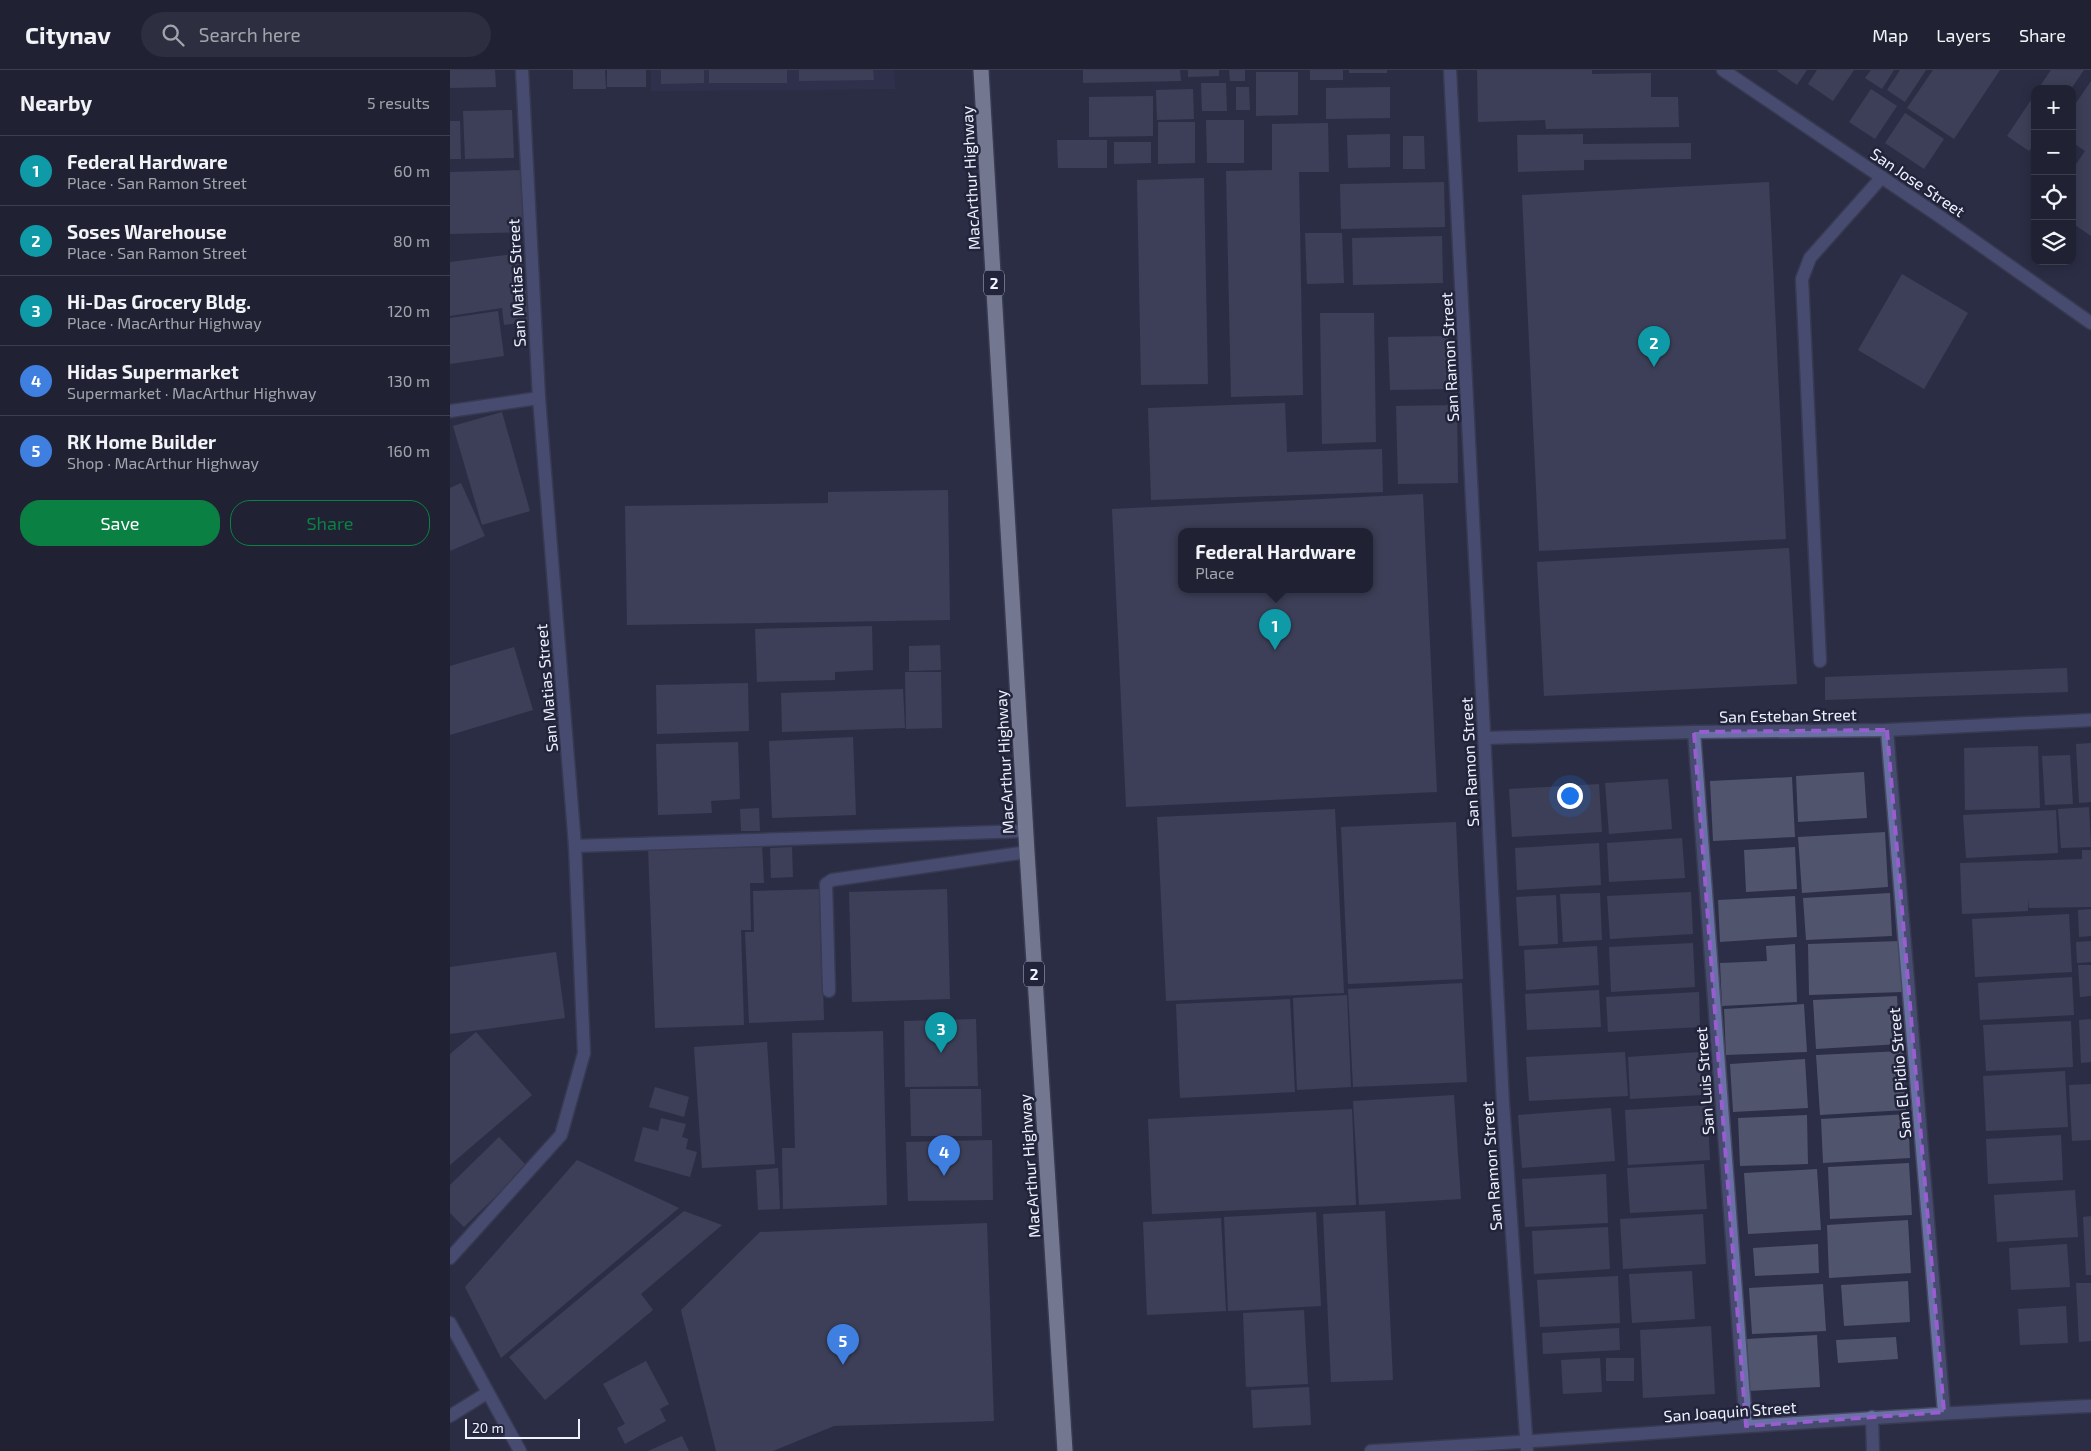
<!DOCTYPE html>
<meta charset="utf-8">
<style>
:root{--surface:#202234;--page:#2d2f40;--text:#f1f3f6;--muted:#a2a4ac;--line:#3d3f4f;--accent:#0b8043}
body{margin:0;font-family:"Exo 2",sans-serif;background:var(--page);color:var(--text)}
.controls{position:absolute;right:15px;top:15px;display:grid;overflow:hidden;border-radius:10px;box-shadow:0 2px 12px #0003}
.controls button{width:45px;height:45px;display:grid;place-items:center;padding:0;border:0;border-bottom:1px solid var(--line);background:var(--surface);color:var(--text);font:25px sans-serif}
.scale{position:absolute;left:15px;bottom:12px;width:115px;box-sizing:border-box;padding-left:5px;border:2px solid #eff1fe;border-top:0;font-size:14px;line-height:18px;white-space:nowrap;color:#eff1fe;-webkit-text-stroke:4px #21243b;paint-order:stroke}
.you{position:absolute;left:1119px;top:725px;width:18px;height:18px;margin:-12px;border:4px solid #fff;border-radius:50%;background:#1a73e8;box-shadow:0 0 0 8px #1a73e833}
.badge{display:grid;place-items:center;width:32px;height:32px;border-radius:50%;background:var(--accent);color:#fff;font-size:16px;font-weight:700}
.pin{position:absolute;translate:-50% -41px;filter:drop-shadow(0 1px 2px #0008)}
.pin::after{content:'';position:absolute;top:26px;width:18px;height:15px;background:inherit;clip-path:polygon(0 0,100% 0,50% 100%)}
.popup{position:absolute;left:728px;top:458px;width:195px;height:65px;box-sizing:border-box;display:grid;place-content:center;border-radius:10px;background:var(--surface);filter:drop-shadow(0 1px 4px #0005);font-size:16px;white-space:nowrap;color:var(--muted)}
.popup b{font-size:19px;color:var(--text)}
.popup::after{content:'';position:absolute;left:50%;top:100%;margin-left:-10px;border:10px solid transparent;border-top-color:var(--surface)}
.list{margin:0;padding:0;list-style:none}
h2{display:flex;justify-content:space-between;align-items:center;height:65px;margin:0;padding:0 20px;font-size:21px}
h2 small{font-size:16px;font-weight:400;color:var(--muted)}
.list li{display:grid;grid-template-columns:32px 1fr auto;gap:15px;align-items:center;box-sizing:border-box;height:70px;padding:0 20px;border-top:1px solid var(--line)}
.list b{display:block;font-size:19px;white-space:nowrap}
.list p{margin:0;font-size:16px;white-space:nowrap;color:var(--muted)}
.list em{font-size:16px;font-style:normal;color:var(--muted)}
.actions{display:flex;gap:10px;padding:15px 20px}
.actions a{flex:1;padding:11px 0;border:1px solid var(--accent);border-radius:20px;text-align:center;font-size:18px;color:var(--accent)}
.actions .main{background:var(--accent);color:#fff}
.icon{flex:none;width:28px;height:28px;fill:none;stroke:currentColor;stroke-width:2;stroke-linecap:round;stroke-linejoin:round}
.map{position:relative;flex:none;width:1641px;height:1381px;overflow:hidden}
header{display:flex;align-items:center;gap:30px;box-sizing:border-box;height:70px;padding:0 25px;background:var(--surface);border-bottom:1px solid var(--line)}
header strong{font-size:24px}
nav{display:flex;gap:28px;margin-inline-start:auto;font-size:18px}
.search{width:350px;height:45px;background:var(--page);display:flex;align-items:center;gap:12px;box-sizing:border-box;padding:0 18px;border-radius:28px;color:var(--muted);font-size:19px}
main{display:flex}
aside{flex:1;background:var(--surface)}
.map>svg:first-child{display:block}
</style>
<header>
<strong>Citynav</strong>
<div class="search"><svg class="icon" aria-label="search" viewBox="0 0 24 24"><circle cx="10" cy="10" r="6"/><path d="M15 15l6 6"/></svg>Search here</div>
<nav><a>Map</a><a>Layers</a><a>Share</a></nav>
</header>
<main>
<aside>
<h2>Nearby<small>5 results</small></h2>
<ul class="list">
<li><span class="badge" style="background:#0f9aa8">1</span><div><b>Federal Hardware</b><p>Place · San Ramon Street</p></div><em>60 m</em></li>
<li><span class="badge" style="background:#0f9aa8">2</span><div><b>Soses Warehouse</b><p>Place · San Ramon Street</p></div><em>80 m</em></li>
<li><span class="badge" style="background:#0f9aa8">3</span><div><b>Hi-Das Grocery Bldg.</b><p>Place · MacArthur Highway</p></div><em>120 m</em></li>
<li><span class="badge" style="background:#3f7fe0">4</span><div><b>Hidas Supermarket</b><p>Supermarket · MacArthur Highway</p></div><em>130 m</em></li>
<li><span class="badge" style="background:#3f7fe0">5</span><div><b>RK Home Builder</b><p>Shop · MacArthur Highway</p></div><em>160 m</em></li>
</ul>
<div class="actions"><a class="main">Save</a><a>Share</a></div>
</aside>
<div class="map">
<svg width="1641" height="1381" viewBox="0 0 1641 1381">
<rect width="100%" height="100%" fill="#2b2e46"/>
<path fill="#333755" d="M201,0H444L445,19L201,21Z"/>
<g fill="#50546d" fill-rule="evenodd">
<path d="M0,0H45L46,17L0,18Z"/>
<path d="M123,0H155L156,19H123Z"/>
<rect x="157" y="0" width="39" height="17"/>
<path d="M211,0H254V13L211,14Z"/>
<rect x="259" y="0" width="78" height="13"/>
<path d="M349,0H423L424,10L349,11Z"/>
<path d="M633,0H730L731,11L633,13Z"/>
<path d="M738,0H769V6L738,7Z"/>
<path d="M779,0H795V11H780Z"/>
<rect x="860" y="0" width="33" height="10"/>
<rect x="899" y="0" width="38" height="3"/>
<path d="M1027,0H1142V4L1201,3V27H1228L1229,57L1096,59L1095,50L1028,52Z"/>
<path d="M1328,0H1357L1347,15L1327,1Z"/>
<path d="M1367,0H1404L1383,31L1358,14Z"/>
<path d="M1421,0H1444L1432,19L1415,8Z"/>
<path d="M1450,0H1476L1455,32L1437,20Z"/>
<path d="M1483,0H1550L1504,69L1457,38Z"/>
<path d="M1601,0H1634L1621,19H1588Z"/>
<path d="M806,2H848V45L806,46Z"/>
<path d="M1641,11V166L1622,153V100L1635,81L1622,72V39Z"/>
<path d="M751,13H776L777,41H752Z"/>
<path d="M786,17H799L800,40H786Z"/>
<path d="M940,17V48L876,49V18Z"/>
<path d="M743,19L744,49L707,50L706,20Z"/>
<path d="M1421,19L1447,36L1425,69L1399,52Z"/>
<path d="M1585,24V73L1579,81L1557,66Z"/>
<path d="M703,26V66L639,67V27Z"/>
<path d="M62,40L64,88L15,89L13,41Z"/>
<path d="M1455,43L1494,69L1474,99L1435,73Z"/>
<path d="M756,50H794V93H757Z"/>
<path d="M0,51H10L11,89H0Z"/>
<path d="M708,52H745V93L708,94Z"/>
<path d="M878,53L879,102H849L853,325L781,327L776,101L822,100V54Z"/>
<path d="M940,64V97L898,98L897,65Z"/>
<path d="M1133,64V74L1241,73V89L1134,90V100L1068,102L1067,65Z"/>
<path d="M953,66H974L975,99H953Z"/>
<path d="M607,70H657V98H608Z"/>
<path d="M664,72H701V93L664,94Z"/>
<path d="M75,100L77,162L0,164V102Z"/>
<path d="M754,108L758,314L691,315L687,110Z"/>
<path d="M994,112L995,157L891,159L890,114Z"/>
<path d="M1319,112L1336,469L1089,481L1072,125Z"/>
<path d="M855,163H892L894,213L857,214Z"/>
<path d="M992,166L993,213L903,215L902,168Z"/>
<path d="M71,183L80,251L54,255L52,238L0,246V192Z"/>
<path d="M1452,204L1518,243L1474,319L1408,280Z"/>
<path d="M48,241L54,286L0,294V248Z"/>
<path d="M870,243H924L926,372L872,374Z"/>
<path d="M998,266L999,319L940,320L938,267Z"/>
<path d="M835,333L837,382L932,379L933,422L701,430L698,338Z"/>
<path d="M1007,335L1008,413L948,414L946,336Z"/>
<path d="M52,342L80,441L32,455L3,356Z"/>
<path d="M11,413L35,466L0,481V418Z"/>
<path d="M498,420L500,550L177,555L175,436L378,433V422Z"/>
<path d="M973,424L987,722L676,737L662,439ZM731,461H919V519H731Z"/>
<path d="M1339,478L1347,614L1094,626L1087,492Z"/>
<path d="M422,556L423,600L385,602V610L307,612L305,559Z"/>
<path d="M490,575L491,600L459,601V576Z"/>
<path d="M64,577L83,640L0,665V596Z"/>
<path d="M1617,598L1618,622L1375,630V607Z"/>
<path d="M455,602H491L492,658L456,659Z"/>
<path d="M298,613L299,661L207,664L206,615Z"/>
<path d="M453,619L455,658L332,662L331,623Z"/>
<path d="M403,667L406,745L322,748L319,671Z"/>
<path d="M288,672L290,729L261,731L262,743L208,745L206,674Z"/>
<path d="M1641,673V732L1629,733L1626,674Z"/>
<path d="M1588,676L1590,738L1515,740L1514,678Z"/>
<path d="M1620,685L1623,734L1595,735L1592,686Z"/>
<path d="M1414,702L1417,748L1348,752L1346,706Z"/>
<path d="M1342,707L1345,767L1263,771L1260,711Z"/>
<path d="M1218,709L1222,759L1159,764L1155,713Z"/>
<path d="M1149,714L1152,762L1062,767L1059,719Z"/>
<path d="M1639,737L1641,777L1611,778L1608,739Z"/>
<path d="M309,738L310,761H291L290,739Z"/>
<path d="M885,739L894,923L716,931L707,747Z"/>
<path d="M1606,740L1608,783L1516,788L1513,745Z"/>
<path d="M1006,752L1013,909L898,914L891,757Z"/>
<path d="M1435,762L1438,817L1352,823L1348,767Z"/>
<path d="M1232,768L1235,808L1159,812L1157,773Z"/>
<path d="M1149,773L1151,815L1067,820L1065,778Z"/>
<path d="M312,774L314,813H300L301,860H291L294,955L205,958L198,778Z"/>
<path d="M342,777L343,807L321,808L320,778Z"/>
<path d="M1345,777L1347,819L1296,822L1294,780Z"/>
<path d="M1632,780H1641V837L1579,838L1578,829V841L1512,844L1510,793L1632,789Z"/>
<path d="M370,819L374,950L299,953L295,862H304L303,821Z"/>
<path d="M497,819L500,929L402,932L399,822Z"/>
<path d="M1241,822L1243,864L1160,869L1157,826Z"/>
<path d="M1150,823L1152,870L1113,872L1110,824Z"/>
<path d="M1440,823L1442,866L1356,870L1353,828Z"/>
<path d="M1106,825L1108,874L1069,876L1066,827Z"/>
<path d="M1345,826L1347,867L1270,872L1268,830Z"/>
<path d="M1641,839V866L1629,867L1628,840Z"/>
<path d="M1619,844L1622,902L1525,907L1522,849Z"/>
<path d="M1451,871L1453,922L1359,925L1358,874Z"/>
<path d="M1641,871V892L1627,893L1626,872Z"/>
<path d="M1243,873L1245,917L1161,922L1159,877Z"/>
<path d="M1345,874L1347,932L1272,936L1270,893L1317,891L1316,876Z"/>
<path d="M1147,876L1149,915L1076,920L1074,880Z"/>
<path d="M106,882L115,948L0,964V897Z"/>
<path d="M1628,895H1641V926L1630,927Z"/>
<path d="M1622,907L1624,945L1530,950L1528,913Z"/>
<path d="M1012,913L1017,1012L903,1017L898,919Z"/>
<path d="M1149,920L1151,957L1077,960L1075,924Z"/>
<path d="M1249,922L1250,957L1158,962L1156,927Z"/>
<path d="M897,925L901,1017L847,1020L843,928Z"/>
<path d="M1447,926L1450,974L1366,979L1363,930Z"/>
<path d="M840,929L845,1022L730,1028L726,934Z"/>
<path d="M1354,934L1357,982L1276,985L1274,939Z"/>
<path d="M526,949L528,1016L455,1017L454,951Z"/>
<path d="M1641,949V992L1631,993L1629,950Z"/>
<path d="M1621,951L1623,997L1536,1001L1533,955Z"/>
<path d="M433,961L437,1135L333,1139L332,1078H345L342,963Z"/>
<path d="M26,962L82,1025L0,1095V984Z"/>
<path d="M317,972L325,1094L252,1098L244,977Z"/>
<path d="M1453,981L1456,1040L1370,1045L1366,985Z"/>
<path d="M1175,982L1178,1026L1079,1031L1076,987Z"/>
<path d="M1250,982L1252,1025L1180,1029L1178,987Z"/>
<path d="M1355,989L1358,1038L1283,1042L1280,994Z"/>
<path d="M1615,1001L1618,1057L1536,1061L1533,1006Z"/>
<path d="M1641,1014V1070L1622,1071L1619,1015Z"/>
<path d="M205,1017L239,1027L234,1047L199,1037Z"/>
<path d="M460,1019H531L532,1066H461Z"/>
<path d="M1004,1025L1011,1129L909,1135L903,1031Z"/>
<path d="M1257,1035L1260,1090L1178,1095L1175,1040Z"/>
<path d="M1161,1038L1165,1091L1072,1098L1068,1045Z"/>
<path d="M902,1039L906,1135L702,1144L698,1049Z"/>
<path d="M1458,1044L1460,1088L1373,1093L1371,1049Z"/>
<path d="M1357,1045L1358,1094L1290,1096L1288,1048Z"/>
<path d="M211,1048L236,1054L232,1067L238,1069L236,1079L247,1082L240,1107L184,1091L193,1057L208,1061Z"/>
<path d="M1611,1065L1613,1110L1538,1114L1536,1069Z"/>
<path d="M49,1067L77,1096L14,1157L0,1143V1115Z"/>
<path d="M542,1070L543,1130L458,1131L456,1072Z"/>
<path d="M127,1090L229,1138L51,1288L15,1217Z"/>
<path d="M1459,1093L1462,1145L1380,1149L1378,1097Z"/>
<path d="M1254,1094L1257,1139L1180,1143L1177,1098Z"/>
<path d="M328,1098L330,1139L308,1140L306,1100Z"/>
<path d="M1367,1099L1371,1160L1298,1164L1294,1103Z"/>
<path d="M1156,1104L1158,1153L1075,1157L1072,1109Z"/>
<path d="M1625,1120L1628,1167L1547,1172L1544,1125Z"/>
<path d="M234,1141L272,1155L191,1224L203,1240L95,1330L59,1287Z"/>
<path d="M935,1141L943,1310L881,1312L873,1144Z"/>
<path d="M866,1142L871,1236L778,1241L774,1147Z"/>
<path d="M1253,1144L1256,1194L1173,1199L1170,1149Z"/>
<path d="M1641,1146V1205H1636L1633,1147Z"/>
<path d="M771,1148L776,1241L697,1245L693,1152Z"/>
<path d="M1458,1150L1461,1203L1379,1208L1377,1155Z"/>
<path d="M537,1153L544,1351L384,1356L323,1381H266L231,1240L310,1162Z"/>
<path d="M1158,1157L1160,1199L1084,1204L1082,1161Z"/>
<path d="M1368,1174L1369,1203L1305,1206L1303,1178Z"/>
<path d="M1617,1174L1620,1217L1561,1220L1559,1178Z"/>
<path d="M1242,1201L1245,1249L1182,1253L1179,1204Z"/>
<path d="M1168,1206L1170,1253L1090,1257L1087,1210Z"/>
<path d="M1458,1211L1460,1252L1394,1256L1391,1215Z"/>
<path d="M1626,1213H1641V1271L1629,1272Z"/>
<path d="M1373,1214L1376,1261L1302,1264L1299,1218Z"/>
<path d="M1616,1236L1618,1273L1570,1275L1568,1239Z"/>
<path d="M854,1240L858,1314L796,1317L793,1243Z"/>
<path d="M1261,1256L1265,1324L1193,1328L1190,1260Z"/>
<path d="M1169,1258L1170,1280L1093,1284L1092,1263Z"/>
<path d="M1367,1265L1370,1317L1299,1321L1297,1269Z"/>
<path d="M1446,1267L1448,1289L1388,1293L1386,1270Z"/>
<path d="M1150,1288L1152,1322L1113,1324L1111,1290Z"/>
<rect x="1156" y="1288" width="28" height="23"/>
<path d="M196,1291L219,1334L210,1339L216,1351L175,1374L167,1358L175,1354L153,1314Z"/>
<path d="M859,1317L861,1355L803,1358L801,1320Z"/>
<path d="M232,1366L239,1381H198Z"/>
</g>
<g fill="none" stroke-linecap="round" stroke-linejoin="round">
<g stroke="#464960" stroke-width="15">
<g id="minor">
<path d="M1000,0L1053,1033L1077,1381"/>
<path d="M1273,0L1489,146L1641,253"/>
<path d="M0,341L89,328"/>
<path d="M1370,591L1352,209L1360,188L1432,107"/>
<path d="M1437,660L1494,1342"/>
<path d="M1244,662L1296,1356"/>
<path d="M1035,668L1244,662L1437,660L1641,650"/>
<path d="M125,776L575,761"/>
<path d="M379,921L376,814L382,810L577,782"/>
<path d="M0,1188L111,1065L134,983L125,776L89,328L72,0"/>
<path d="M0,1253L70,1381"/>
<path d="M0,1346L37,1323"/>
<path d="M1422,1347L1423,1381"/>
<path d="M921,1381C1161,1368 1401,1346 1641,1336"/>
</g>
</g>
<g stroke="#464960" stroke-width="18">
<path id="highway" d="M531,0L577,782L615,1381"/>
</g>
<use href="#minor" stroke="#6970a5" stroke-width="12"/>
<use href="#highway" stroke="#cdd1eb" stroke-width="15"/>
</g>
<path d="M0 0H1641V1381H0ZM1437,660L1494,1342L1296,1356L1244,662Z" fill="#2b2e46" fill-opacity=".55" fill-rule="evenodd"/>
<path fill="none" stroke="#985dcf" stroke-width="4" stroke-dasharray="10 6" stroke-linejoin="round" d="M1437,660L1494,1342L1296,1356L1244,662Z"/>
<g text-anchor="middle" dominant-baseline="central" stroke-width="5" stroke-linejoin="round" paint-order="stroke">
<g fill="#21243b" stroke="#b1b4c4" stroke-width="1">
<rect x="534" y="200.5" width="20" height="25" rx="4"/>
<rect x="574" y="891.5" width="20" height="25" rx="4"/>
</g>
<g font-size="15" font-weight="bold" fill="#eff1fe">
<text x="544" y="213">2</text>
<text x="584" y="904">2</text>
</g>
<g font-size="16" fill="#eff1fe" stroke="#21243b">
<text transform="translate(520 108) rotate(-93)">MacArthur Highway</text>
<text transform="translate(1468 112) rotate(34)">San Jose Street</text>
<text transform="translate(66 213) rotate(-93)">San Matias Street</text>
<text transform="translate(999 287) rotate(-93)">San Ramon Street</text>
<text transform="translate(96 618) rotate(-95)">San Matias Street</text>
<text transform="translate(1338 645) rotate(-1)">San Esteban Street</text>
<text transform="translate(554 692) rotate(-93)">MacArthur Highway</text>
<text transform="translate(1019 692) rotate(-93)">San Ramon Street</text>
<text transform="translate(1449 1003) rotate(-95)">San El Pidio Street</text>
<text transform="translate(1254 1011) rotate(-94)">San Luis Street</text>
<text transform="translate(579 1096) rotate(-94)">MacArthur Highway</text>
<text transform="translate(1041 1096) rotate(-94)">San Ramon Street</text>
<text transform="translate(1280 1341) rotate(-4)">San Joaquin Street</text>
</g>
</g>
</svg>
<div class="controls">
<button>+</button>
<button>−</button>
<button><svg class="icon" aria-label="locate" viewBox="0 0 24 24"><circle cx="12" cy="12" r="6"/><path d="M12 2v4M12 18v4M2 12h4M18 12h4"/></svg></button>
<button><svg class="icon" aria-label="layers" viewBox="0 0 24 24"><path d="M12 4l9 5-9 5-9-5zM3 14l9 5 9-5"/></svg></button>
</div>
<div class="scale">20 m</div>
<div class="you"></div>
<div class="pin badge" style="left:825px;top:580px;background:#0f9aa8">1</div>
<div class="popup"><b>Federal Hardware</b>Place</div>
<div class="pin badge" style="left:1204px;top:297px;background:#0f9aa8">2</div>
<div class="pin badge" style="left:491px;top:983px;background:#0f9aa8">3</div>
<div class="pin badge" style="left:494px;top:1106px;background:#3f7fe0">4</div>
<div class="pin badge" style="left:393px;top:1295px;background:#3f7fe0">5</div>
</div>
</main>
